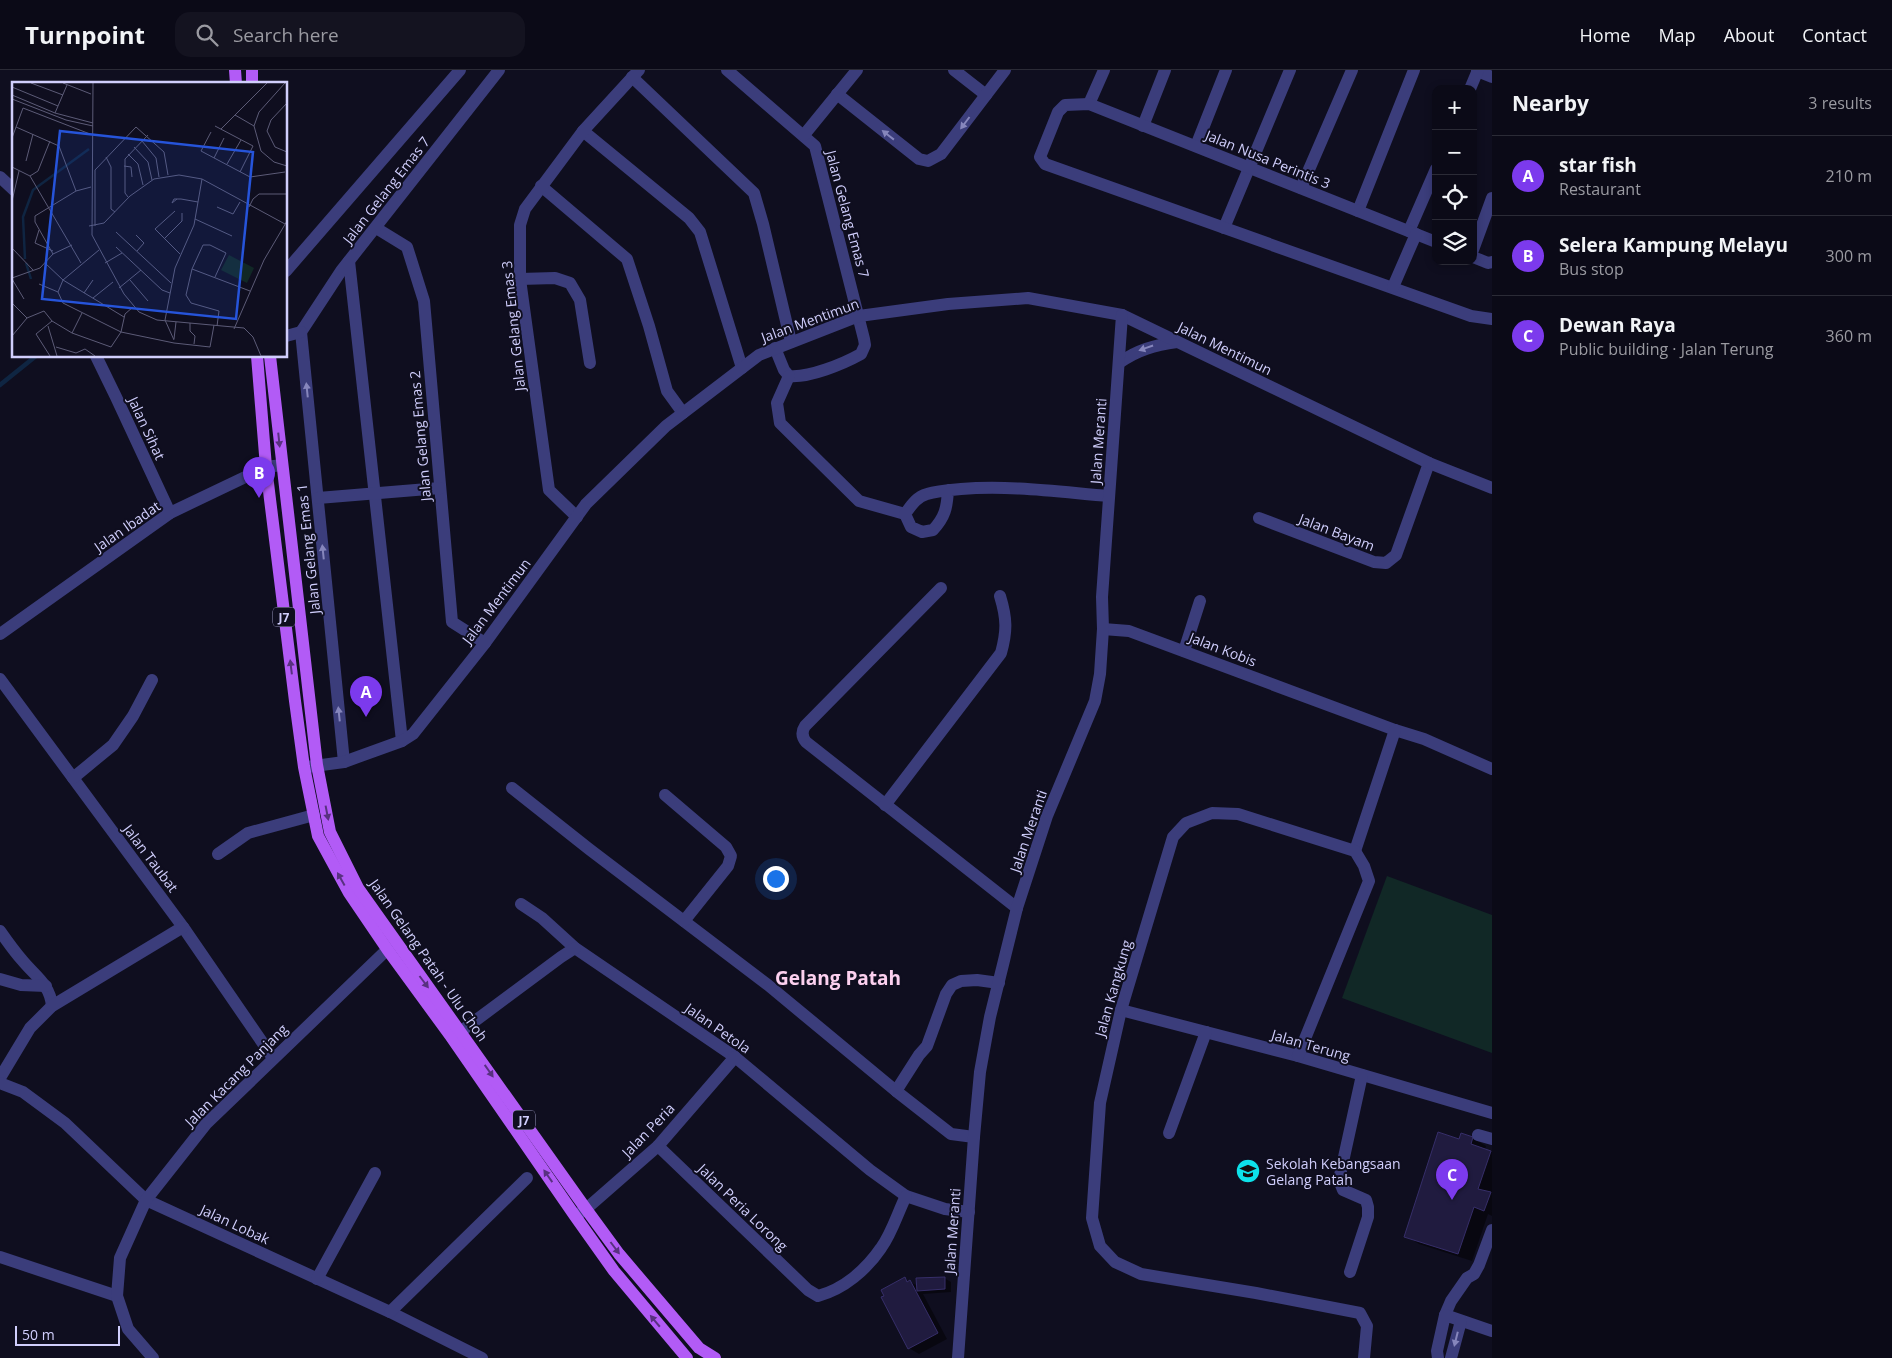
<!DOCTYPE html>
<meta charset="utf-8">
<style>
:root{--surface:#0b0a17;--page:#141320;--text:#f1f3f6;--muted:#9a9aa1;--line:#2b2b36;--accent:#7c3aed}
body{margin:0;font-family:"Open Sans",sans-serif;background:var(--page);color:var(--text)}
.controls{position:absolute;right:15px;top:15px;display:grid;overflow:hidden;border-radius:10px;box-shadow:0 2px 8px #0003}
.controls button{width:45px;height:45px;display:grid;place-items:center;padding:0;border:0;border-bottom:1px solid var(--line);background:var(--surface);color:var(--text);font:25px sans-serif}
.scale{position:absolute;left:15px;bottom:12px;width:105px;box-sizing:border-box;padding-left:5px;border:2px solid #d0cefc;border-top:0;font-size:14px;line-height:18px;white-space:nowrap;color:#d0cefc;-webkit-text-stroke:4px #0f0e1f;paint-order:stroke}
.you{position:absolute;left:775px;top:808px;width:18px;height:18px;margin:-12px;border:4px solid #fff;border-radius:50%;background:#1a73e8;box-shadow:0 0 0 8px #1a73e833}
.badge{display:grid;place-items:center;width:32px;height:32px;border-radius:50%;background:var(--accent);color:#fff;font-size:16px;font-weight:700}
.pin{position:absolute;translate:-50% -41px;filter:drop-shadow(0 1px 2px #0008)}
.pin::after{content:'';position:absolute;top:26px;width:18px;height:15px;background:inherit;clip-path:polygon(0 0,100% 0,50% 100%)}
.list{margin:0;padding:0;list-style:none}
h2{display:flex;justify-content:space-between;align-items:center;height:65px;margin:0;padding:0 20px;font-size:21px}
h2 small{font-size:16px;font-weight:400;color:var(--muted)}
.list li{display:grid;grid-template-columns:32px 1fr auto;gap:15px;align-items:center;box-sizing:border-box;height:80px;padding:0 20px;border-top:1px solid var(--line)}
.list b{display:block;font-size:19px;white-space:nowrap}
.list p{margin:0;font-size:16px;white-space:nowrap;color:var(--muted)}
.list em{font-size:16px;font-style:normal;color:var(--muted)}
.icon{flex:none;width:28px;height:28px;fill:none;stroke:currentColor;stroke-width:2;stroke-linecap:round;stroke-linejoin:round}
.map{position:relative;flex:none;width:1492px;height:1288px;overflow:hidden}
header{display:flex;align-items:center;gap:30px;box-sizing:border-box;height:70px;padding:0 25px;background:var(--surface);border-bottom:1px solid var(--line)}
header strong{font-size:24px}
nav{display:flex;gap:28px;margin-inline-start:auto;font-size:18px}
.search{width:350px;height:45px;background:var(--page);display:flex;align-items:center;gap:12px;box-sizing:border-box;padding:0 18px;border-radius:15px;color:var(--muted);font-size:19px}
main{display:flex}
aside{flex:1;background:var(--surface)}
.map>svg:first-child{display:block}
</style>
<header>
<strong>Turnpoint</strong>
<div class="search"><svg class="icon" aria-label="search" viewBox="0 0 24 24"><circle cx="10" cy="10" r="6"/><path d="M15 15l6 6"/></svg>Search here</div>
<nav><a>Home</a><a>Map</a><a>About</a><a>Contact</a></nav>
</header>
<main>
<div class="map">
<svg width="1492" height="1288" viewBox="0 0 1492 1288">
<rect width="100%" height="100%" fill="#0f0e1f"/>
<path fill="#112826" d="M1387,806L1492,845V983L1342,928Z"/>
<g fill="#0007">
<path d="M1473,1068L1486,1076L1485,1080L1492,1082V1146L1488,1144L1472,1191L1419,1174L1406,1166L1460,1071Z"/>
<path d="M944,1208L951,1212V1222L923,1224L947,1269L919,1284L909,1278L904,1209L918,1216Z"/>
</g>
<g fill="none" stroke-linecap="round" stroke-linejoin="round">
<path stroke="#0f2542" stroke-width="4.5" d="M0,315L36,286"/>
</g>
<g fill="#201b3f" stroke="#362e69">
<path d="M1438,1062L1459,1069L1461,1063L1473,1067L1471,1074L1491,1081L1478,1119L1491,1122L1484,1141L1474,1137L1458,1184L1404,1167Z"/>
<path d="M905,1207L907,1212L910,1210L938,1263L908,1279L881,1227L884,1226L881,1220Z"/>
<path d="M945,1207V1219L917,1221L916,1208Z"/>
</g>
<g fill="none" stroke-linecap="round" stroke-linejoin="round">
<g stroke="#3b3d7b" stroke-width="12">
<path d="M727,0L815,76L864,269L865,275L861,284C843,294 809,308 789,306L784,300L775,278"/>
<path d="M954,0L986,25"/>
<path d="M1477,1L1492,7"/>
<path d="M632,7L754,123L763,154L791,272"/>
<path d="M1470,19L1478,0"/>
<path d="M837,24L919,89L928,91L941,84L1005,0"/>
<path d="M1089,34L1104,0"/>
<path d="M1143,56L1165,0"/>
<path d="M583,61L689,148L700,162L742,298"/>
<path d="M804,65L857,0"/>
<path d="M1196,76L1226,0"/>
<path d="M0,107L14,120"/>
<path d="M541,116L627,189L649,256L667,321L683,343"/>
<path d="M1301,118L1352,0"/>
<path d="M1358,141L1414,0"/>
<path d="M376,158L407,177L424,231L452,552L485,573"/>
<path d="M1224,158L1290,0"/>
<path d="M1409,161L1436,99"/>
<path d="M1436,172L1089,34L1065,35L1058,42L1040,87L1045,94L1471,246L1492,249"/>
<path d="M1473,180L1492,128"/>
<path d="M1473,187L1488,193L1492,192"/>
<path d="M349,191L402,671"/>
<path d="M286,201L460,0"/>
<path d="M520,209L555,208L570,213L580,230L590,293"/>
<path d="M1393,217L1416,164"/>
<path d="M301,262L344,692"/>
<path d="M301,262L341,201L499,0"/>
<path d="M286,266L301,262"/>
<path d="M96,286L116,327L170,443"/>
<path d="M1119,293C1137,280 1155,275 1177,272"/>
<path d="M789,306L777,333L780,353L859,431L905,444"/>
<path d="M948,420C947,438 945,447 933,460L922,462L911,457L905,444C911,436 916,427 927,424C937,421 950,420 961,419C1010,415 1060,422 1109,426"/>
<path d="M318,428L440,418"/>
<path d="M577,447L549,420L520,209V155L525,139L583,61L639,0"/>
<path d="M1259,448L1374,492L1386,493L1396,485L1429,393"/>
<path d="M941,518L805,656C801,662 802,667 806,672L1017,838"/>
<path d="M1103,559L1129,561L1395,660L1424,669L1492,699"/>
<path d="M0,564L170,443L266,397L282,395"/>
<path d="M1184,581L1200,531"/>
<path d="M0,609L183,857L273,988"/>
<path d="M307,697L344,692L402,671L413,664L485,573L586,434L666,356L759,285L859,246L948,234L1028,228L1122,245L1429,393L1492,418"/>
<path d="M73,708L113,675L133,646L152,610"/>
<path d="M512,718L589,779L768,915L896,1021L951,1064L974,1067"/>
<path d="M665,725L726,777L731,786L728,796L684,851"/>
<path d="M885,735L1001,583C1007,561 1007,549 1000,526"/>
<path d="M1355,781L1395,660"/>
<path d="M218,784L248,763L314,745"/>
<path d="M521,834L542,848L575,878L735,987L870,1100L906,1126L945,1139L969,1142"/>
<path d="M0,861C7,871 14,881 22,890C35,906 50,914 52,936"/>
<path d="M0,909L21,915L46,916"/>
<path d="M1121,940L1298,986L1492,1043"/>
<path d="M452,968L561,887L575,878"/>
<path d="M1298,986L1369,811L1364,796L1355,781L1238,744L1212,743L1186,753L1173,767L1121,940L1100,1033L1092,1148L1100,1176L1115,1192L1141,1204L1256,1223L1360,1243L1367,1256L1364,1288"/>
<path d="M0,1008L30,958L52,936L183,857"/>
<path d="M0,1013L23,1022L65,1053L146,1130L390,1242L482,1288"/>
<path d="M896,1021L919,985L927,976L946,924L952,915L961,911L977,910L999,913"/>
<path d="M1169,1063L1206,962"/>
<path d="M1478,1065L1492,1069"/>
<path d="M658,1076L808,1220L818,1226C844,1219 866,1200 881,1178C892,1163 898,1142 906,1126"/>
<path d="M577,1145L586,1139L658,1076L735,987"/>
<path d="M0,1187L117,1226"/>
<path d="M1350,1202L1368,1147V1137L1366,1130L1343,1120L1339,1110L1362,1005"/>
<path d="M317,1209L375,1103"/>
<path d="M390,1242L527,1108"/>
<path d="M1445,1245L1451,1231L1467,1208L1474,1204L1479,1195L1492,1160"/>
<path d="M153,1288L128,1259L117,1226L120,1188L146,1130L206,1054L395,872"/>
<path d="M958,1288L974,1067L980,1002L990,947L1017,838L1047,746L1095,631L1100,604L1103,559L1102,527L1122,245"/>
<path d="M1438,1288L1437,1281L1445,1245L1492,1261"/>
<path d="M1451,1288L1461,1251"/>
</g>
<g stroke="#b25bf6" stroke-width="12">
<path d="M235,0L236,14"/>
<path d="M252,0V14"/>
<path d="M257,286L266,397L295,631L304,697L318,766L349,823L387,879L452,968L575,1146L614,1201L687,1288"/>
<path d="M270,286L317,695L330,762L358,818L586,1139L619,1184L699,1278L715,1288"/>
</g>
</g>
<defs><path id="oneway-solid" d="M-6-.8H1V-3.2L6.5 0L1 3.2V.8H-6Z" transform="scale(1.25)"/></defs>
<g fill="#8686bc">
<use href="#oneway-solid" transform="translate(965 53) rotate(127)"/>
<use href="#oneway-solid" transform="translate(888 65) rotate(-142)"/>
<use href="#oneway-solid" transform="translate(1146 278) rotate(161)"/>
<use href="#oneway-solid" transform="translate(307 320) rotate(-96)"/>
<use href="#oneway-solid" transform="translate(323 482) rotate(-96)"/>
<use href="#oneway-solid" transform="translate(339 644) rotate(-96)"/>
<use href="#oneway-solid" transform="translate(1456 1269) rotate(104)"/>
</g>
<g fill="#583180">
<use href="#oneway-solid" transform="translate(279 370) rotate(84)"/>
<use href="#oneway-solid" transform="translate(291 597) rotate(-97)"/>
<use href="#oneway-solid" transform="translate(327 743) rotate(79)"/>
<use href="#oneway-solid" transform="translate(341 809) rotate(-119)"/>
<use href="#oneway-solid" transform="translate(424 912) rotate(53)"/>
<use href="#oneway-solid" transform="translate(489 1001) rotate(55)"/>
<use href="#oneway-solid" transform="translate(548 1106) rotate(-125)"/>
<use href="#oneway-solid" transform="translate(615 1178) rotate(53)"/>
<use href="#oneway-solid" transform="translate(655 1251) rotate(-130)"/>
</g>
<defs>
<g id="school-disc" transform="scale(1.25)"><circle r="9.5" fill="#0de2ea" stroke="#0f0e1f"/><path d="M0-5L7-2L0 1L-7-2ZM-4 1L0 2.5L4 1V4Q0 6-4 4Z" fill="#111"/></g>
</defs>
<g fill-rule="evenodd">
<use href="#school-disc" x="1248" y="1101"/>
</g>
<g text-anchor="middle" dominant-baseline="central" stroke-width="4" stroke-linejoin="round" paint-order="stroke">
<g fill="#0f0e1f" stroke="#9694ba" stroke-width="1">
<rect x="273" y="537.5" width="22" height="19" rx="4"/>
<rect x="513" y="1040.5" width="22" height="19" rx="4"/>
</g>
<g font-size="12" font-weight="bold" fill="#d0cefc">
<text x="284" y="547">J7</text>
<text x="524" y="1050">J7</text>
</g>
<g font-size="14" fill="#d0cefc" stroke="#0f0e1f">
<text transform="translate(1268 89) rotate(22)">Jalan Nusa Perintis 3</text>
<text transform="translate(386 120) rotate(-52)">Jalan Gelang Emas 7</text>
<text transform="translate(848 144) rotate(75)">Jalan Gelang Emas 7</text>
<text transform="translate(810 250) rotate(-20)">Jalan Mentimun</text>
<text transform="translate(513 256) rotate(-96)">Jalan Gelang Emas 3</text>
<text transform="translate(1225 278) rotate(26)">Jalan Mentimun</text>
<text transform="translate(147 358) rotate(65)">Jalan Sihat</text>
<text transform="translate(420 366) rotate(-95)">Jalan Gelang Emas 2</text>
<text transform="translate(1098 371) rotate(-86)">Jalan Meranti</text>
<text transform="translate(127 456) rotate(-35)">Jalan Ibadat</text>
<text transform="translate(1337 462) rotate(21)">Jalan Bayam</text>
<text transform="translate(308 479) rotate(-96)">Jalan Gelang Emas 1</text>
<text transform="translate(496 531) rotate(-53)">Jalan Mentimun</text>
<text transform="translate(1223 579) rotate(21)">Jalan Kobis</text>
<text transform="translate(1028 761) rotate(-71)">Jalan Meranti</text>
<text transform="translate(151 788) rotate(53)">Jalan Taubat</text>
<text transform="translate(429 890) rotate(55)">Jalan Gelang Patah - Ulu Choh</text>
<text transform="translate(1113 918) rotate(-74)">Jalan Kangkung</text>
<text transform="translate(718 958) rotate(35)">Jalan Petola</text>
<text transform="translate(1311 975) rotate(16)">Jalan Terung</text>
<text transform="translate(236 1005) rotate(-45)">Jalan Kacang Panjang</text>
<text transform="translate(648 1060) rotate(-46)">Jalan Peria</text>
<text transform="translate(743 1137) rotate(44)">Jalan Peria Lorong</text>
<text transform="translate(235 1154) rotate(25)">Jalan Lobak</text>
<text transform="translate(952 1161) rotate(-86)">Jalan Meranti</text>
</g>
<g font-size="14" fill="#d0cefc" stroke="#0f0e1f" text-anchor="start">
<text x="1266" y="1093">Sekolah Kebangsaan<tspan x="1266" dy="16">Gelang Patah</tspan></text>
</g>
<g font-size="19" font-weight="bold" fill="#fcd0ef" stroke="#0f0e1f">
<text x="838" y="908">Gelang Patah</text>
</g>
</g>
<g transform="translate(12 12)">
<rect width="275" height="275" fill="#0f0e1f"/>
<path d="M217,173L242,186L235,201L209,188Z" fill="#112826"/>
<path fill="none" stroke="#0f2542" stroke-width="2.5" d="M13,177L11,135L21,108L77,67M14,181L19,197"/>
<path fill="none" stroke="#5c5b77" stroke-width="1" d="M19,1L51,13M51,1L79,12M81,1L80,153L112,212L127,230L145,238L232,246L241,255L249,274M273,1L247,30L242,44L249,69L262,80L275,84M0,5L46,24M0,13L43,31L81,41M0,17L54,38L81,44M275,21L259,38L255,49L263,65L275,70M11,26L78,52M43,31L55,3M223,33L242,44M203,44L241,64L228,90M4,45L47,64L64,109M209,47L255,1M199,50L189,69L238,95L273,90M0,56L11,26M130,59L144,76L147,95M122,65L136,80L140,98M116,72L126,82L131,103M94,75L99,85V127L103,130M202,76L212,56M14,79L21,52M215,82L229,58M112,84L119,85L120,95M0,85L18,94L69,181M83,88L124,45L152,70L156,93M18,94L26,89L38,59M116,115L113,111V77L136,53M165,117L160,121L162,117H169L186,120M0,119L7,89M205,125L221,132L228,120M237,125L241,117L247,112H275M163,129L143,147L168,172M183,137L220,154M77,144L92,141L118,114L142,97L167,93L190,97L273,142M83,144V88M27,148L23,161L41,169M104,150L159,201M124,153L132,161L125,169M152,157L170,139V131M104,165L150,208L158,211M0,166L21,188M87,168L51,198L46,210L51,221L109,250L162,261L198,265L202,243M41,172L23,140V134L64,109L79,105M33,181L51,198L112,235M93,181L110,171M180,187L238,209M203,195L214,171L198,163H191L180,187L174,213L179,221L207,229L205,244M0,196L28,186L41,172L60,163M0,197L12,217M118,198L136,219M27,202L46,210M107,206L129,188M72,211L81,198M81,216L101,200M0,221L15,236M178,241V249L183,254L182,262M36,244L45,274M222,247L252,178L275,139M60,251L70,231M0,254L15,236L32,229L40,239L60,251L99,265L109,250L113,232L121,225M162,257L164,240M162,258L153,238L163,186L182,143L190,97M44,265L64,271L73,267L83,274M38,274L24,252L40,239M249,274H275"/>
<path fill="#2654da" fill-opacity="0.15" stroke="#2654da" stroke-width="2.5" d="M48,49L241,70L224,237L30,217Z"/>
<rect width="275" height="275" fill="none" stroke="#d0cefc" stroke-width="2.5"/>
</g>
</svg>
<div class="controls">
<button>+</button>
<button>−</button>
<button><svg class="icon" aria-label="locate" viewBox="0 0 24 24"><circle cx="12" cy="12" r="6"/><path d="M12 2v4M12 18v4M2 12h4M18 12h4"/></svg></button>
<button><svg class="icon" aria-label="layers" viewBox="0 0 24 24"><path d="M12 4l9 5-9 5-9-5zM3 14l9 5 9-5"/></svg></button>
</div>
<div class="scale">50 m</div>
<div class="you"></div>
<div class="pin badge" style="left:366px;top:647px">A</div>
<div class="pin badge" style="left:259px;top:428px">B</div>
<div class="pin badge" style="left:1452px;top:1130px">C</div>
</div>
<aside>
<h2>Nearby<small>3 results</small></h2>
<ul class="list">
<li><span class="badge">A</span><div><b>star fish</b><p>Restaurant</p></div><em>210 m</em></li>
<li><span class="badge">B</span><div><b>Selera Kampung Melayu</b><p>Bus stop</p></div><em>300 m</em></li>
<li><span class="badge">C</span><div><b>Dewan Raya</b><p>Public building · Jalan Terung</p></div><em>360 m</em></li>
</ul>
</aside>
</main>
